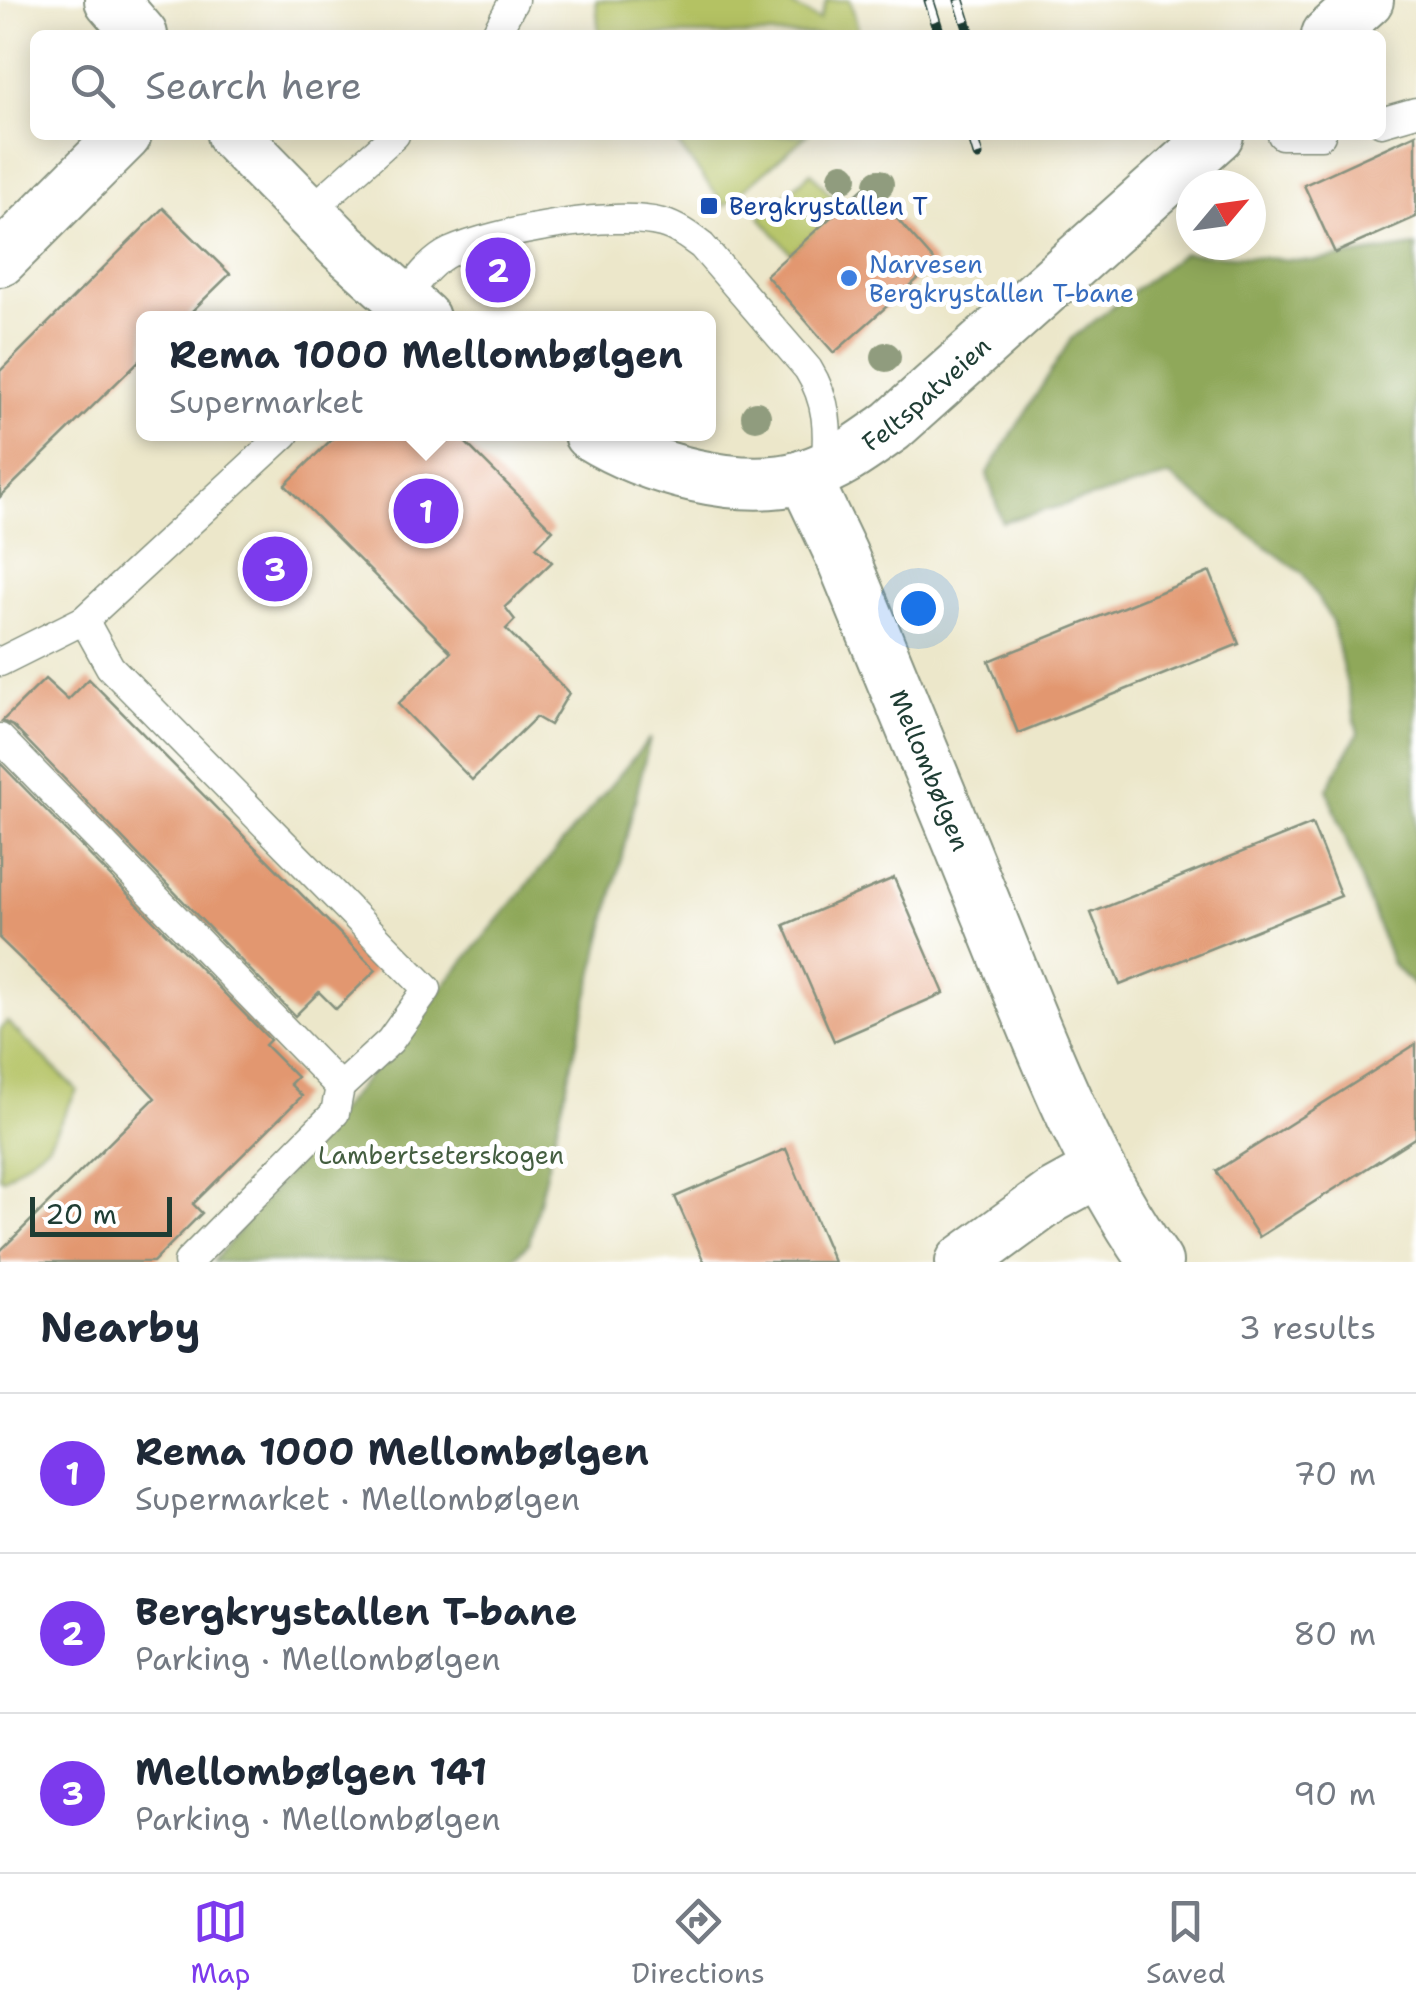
<!DOCTYPE html>
<meta charset="utf-8">
<style>
:root{--surface:#fff;--page:#f2f2f3;--text:#1f2937;--muted:#747a83;--line:#e0e1e3;--accent:#7c3aed}
body{margin:0;font-family:"Shantell Sans",sans-serif;background:var(--page);color:var(--text)}
.compass{position:absolute;left:1176px;top:170px;width:90px;height:90px;border-radius:50%;background:var(--surface);box-shadow:0 5px 25px #0003;rotate:61deg}
.scale{position:absolute;left:30px;bottom:25px;width:142px;box-sizing:border-box;padding-left:10px;border:5px solid #1f3d34;border-top:0;font-size:28px;line-height:35px;white-space:nowrap;color:#1f3d34;-webkit-text-stroke:8px #fff;paint-order:stroke}
.you{position:absolute;left:918px;top:608px;width:35px;height:35px;margin:-25px;border:8px solid #fff;border-radius:50%;background:#1a73e8;box-shadow:0 0 0 15px #1a73e833}
.badge{display:grid;place-items:center;width:65px;height:65px;border-radius:50%;background:var(--accent);color:#fff;font-size:32px;font-weight:700}
.pin{position:absolute;translate:-50% -50%;border:5px solid #fff;box-shadow:0 2px 10px #0006}
.popup{position:absolute;left:136px;top:311px;width:580px;height:130px;box-sizing:border-box;display:grid;place-content:center;border-radius:15px;background:var(--surface);filter:drop-shadow(0 2px 8px #0005);font-size:32px;white-space:nowrap;color:var(--muted)}
.popup b{font-size:38px;color:var(--text)}
.popup::after{content:'';position:absolute;left:50%;top:100%;margin-left:-20px;border:20px solid transparent;border-top-color:var(--surface)}
.list{margin:0;padding:0;list-style:none}
h2{display:flex;justify-content:space-between;align-items:center;height:130px;margin:0;padding:0 40px;font-size:42px}
h2 small{font-size:32px;font-weight:400;color:var(--muted)}
.list li{display:grid;grid-template-columns:65px 1fr auto;gap:30px;align-items:center;box-sizing:border-box;height:160px;padding:0 40px;border-top:2px solid var(--line)}
.list b{display:block;font-size:38px;white-space:nowrap}
.list p{margin:0;font-size:32px;white-space:nowrap;color:var(--muted)}
.list em{font-size:32px;font-style:normal;color:var(--muted)}
.icon{flex:none;width:55px;height:55px;fill:none;stroke:currentColor;stroke-width:2;stroke-linecap:round;stroke-linejoin:round}
.map{position:relative;flex:none;width:1416px;height:1262px;overflow:hidden}
.search{position:absolute;background:var(--surface);box-shadow:0 5px 25px #0003;left:30px;right:30px;top:30px;height:110px;display:flex;align-items:center;gap:25px;box-sizing:border-box;padding:0 35px;border-radius:15px;color:var(--muted);font-size:38px}
.sheet{height:610px;background:var(--surface)}
nav{display:flex;justify-content:space-around;align-items:center;box-sizing:border-box;height:140px;border-top:2px solid var(--line);background:var(--surface);font-size:28px;color:var(--muted)}
nav a{display:grid;justify-items:center;gap:5px}
nav .on{color:var(--accent)}
.map>svg:first-child{display:block}
</style>
<div class="map">
<svg width="1416" height="1262" viewBox="0 0 1416 1262">
<rect width="100%" height="100%" fill="#fff"/>
<filter id="ink" filterUnits="userSpaceOnUse"><feTurbulence type="fractalNoise" baseFrequency=".01" numOctaves="2"/><feDisplacementMap in="SourceGraphic" scale="20" xChannelSelector="R" yChannelSelector="G"/><feConvolveMatrix kernelMatrix="1 2 1 2 8 2 1 2 1" color-interpolation-filters="sRGB"/></filter>
<filter id="wash" filterUnits="userSpaceOnUse"><feTurbulence type="fractalNoise" baseFrequency=".0048" numOctaves="4" result="noise"/><feDisplacementMap in="SourceGraphic" scale="40" xChannelSelector="R" yChannelSelector="G"/><feGaussianBlur stdDeviation="2.25" result="paint"/><feColorMatrix in="noise" values="0 0 0 0 0 0 0 0 0 0 0 0 0 0 0 0 0 1.4 0 .05"/><feComposite in="paint" operator="in"/></filter>
<g filter="url(#wash)">
<rect width="100%" height="100%" fill="#ece7ca"/>
<g fill="#b4c264" stroke="#6a804c" stroke-width="2.5">
<path d="M596,0H782L819,20L827,0H850L860,35H599Z"/>
<path d="M671,135H807L725,206Z"/>
<path d="M811,172L842,208L791,253L760,217Z"/>
<path d="M7,1022L77,1090L48,1145L3,1179L0,1177V1029Z"/>
</g>
<g fill="#8fa85a" stroke="#577247" stroke-width="2.5">
<path d="M1416,246V988L1392,964L1327,789L1358,733L1332,621L1302,573L1170,476L1002,522L987,474L1071,339L1183,253L1314,261Z"/>
<path d="M650,738L529,1243L510,1262H213Z"/>
</g>
<g id="blocks">
<g fill="#e2976f">
<path d="M1416,134V217L1335,253L1304,185Z"/>
<path d="M867,185L936,263L834,353L766,275Z"/>
<path d="M163,208L230,274L185,318H144V356L0,497V371Z"/>
<path d="M337,434H457L553,530L536,547L552,562L505,607L515,620L506,629L569,693L550,725L536,717L472,780L398,704L451,652L285,485Z"/>
<path d="M1210,572L1239,644L1018,733L989,661Z"/>
<path d="M45,679L68,700L89,679L376,970L336,1009L319,992L295,1016L13,726L2,721Z"/>
<path d="M0,763L270,1040L265,1045L297,1077L290,1084L302,1096L193,1204L202,1213L153,1262H0V1251L155,1098L70,1007L0,939Z"/>
<path d="M1312,824L1341,896L1120,985L1091,913Z"/>
<path d="M894,878L944,993L834,1041L784,925Z"/>
<path d="M1416,1044V1137L1259,1237L1216,1171Z"/>
<path d="M786,1149L834,1262H704L675,1197Z"/>
</g>
</g>
</g>
<g filter="url(#ink)">
<use href="#blocks" fill-opacity="0" stroke="#86927f" stroke-width="2.5"/>
<g fill="none" stroke-linecap="round" stroke-linejoin="round">
<g stroke="#86927f" stroke-width="31">
<g id="service">
<path d="M495,35L514,0"/>
<path d="M1381,122L1416,112"/>
<path d="M1282,135H1321"/>
<path d="M308,213L395,135"/>
<path d="M401,301C416,283 429,262 450,252C496,231 613,210 662,223C677,227 690,237 702,246L808,369C828,401 829,431 825,467"/>
<path d="M0,662L84,620L285,434"/>
<path d="M0,738L340,1087L390,1041L427,989L110,667L84,620"/>
<path d="M188,1262L335,1113L340,1087"/>
</g>
</g>
<g stroke="#86927f" stroke-width="56">
<g id="minor">
<path d="M111,0L141,35"/>
<path d="M1328,35L1367,0"/>
<path d="M233,135L340,244L423,318"/>
<path d="M0,260L125,135"/>
<path id="s1" d="M590,434C645,468 741,496 805,476C838,466 865,445 892,426L1217,135"/>
<path id="s2" d="M804,476L841,554C890,674 940,793 988,913C1037,1033 1081,1156 1156,1262"/>
<path d="M962,1262L1051,1197L1098,1171"/>
</g>
</g>
<use href="#service" stroke="#fff" stroke-width="28"/>
<use href="#minor" stroke="#fff" stroke-width="52"/>
<g stroke="#1f3d34" stroke-width="11">
<g id="rail">
<path d="M929,0L940,35"/>
<path d="M959,0L970,35"/>
<path d="M972,135L978,155"/>
<path d="M1002,135V136"/>
</g>
</g>
<use href="#rail" stroke="#fff" stroke-width="8" stroke-dasharray="22" stroke-linecap="butt"/>
</g>
<g fill="#909c7e">
<circle cx="843" cy="177" r="15"/>
<circle cx="879" cy="184" r="15"/>
<circle cx="886" cy="357" r="15"/>
<circle cx="756" cy="416" r="15"/>
</g>
</g>
<rect fill="#1a4fb4" stroke="#fff" stroke-width="4" x="699" y="196" width="20" height="20" rx="5"/>
<circle fill="#3f7fe0" stroke="#fff" stroke-width="4" cx="849" cy="278" r="10"/>
<g text-anchor="middle" dominant-baseline="central" stroke-width="10" stroke-linejoin="round" paint-order="stroke">
<g font-size="25" fill="#164399" stroke="#fff" text-anchor="start">
<text x="729" y="206">Bergkrystallen T</text>
</g>
<g font-size="25" fill="#366cbe" stroke="#fff" text-anchor="start">
<text x="869" y="264">Narvesen<tspan x="869" dy="29">Bergkrystallen T-bane</tspan></text>
</g>
<g font-size="25" fill="#1f3d34" stroke="#fff">
<text stroke="none"><textPath href="#s1" startOffset="372">Feltspatveien</textPath></text>
<text stroke="none"><textPath href="#s2" startOffset="320">Mellombølgen</textPath></text>
</g>
<g font-size="25" fill="#445e40" stroke="#fff">
<text x="441" y="1155">Lambertseterskogen</text>
</g>
</g>
</svg>
<svg class="compass" viewBox="-18 -18 36 36"><path d="M0-13l5 13h-10z" fill="#e53935"/><path d="M0 13l5-13h-10z" fill="#747a83"/></svg>
<div class="scale">20 m</div>
<div class="you"></div>
<div class="pin badge" style="left:426px;top:511px">1</div>
<div class="popup"><b>Rema 1000 Mellombølgen</b>Supermarket</div>
<div class="pin badge" style="left:498px;top:270px">2</div>
<div class="pin badge" style="left:275px;top:569px">3</div>
<div class="search"><svg class="icon" aria-label="search" viewBox="0 0 24 24"><circle cx="10" cy="10" r="6"/><path d="M15 15l6 6"/></svg>Search here</div>
</div>
<section class="sheet">
<h2>Nearby<small>3 results</small></h2>
<ul class="list">
<li><span class="badge">1</span><div><b>Rema 1000 Mellombølgen</b><p>Supermarket · Mellombølgen</p></div><em>70 m</em></li>
<li><span class="badge">2</span><div><b>Bergkrystallen T-bane</b><p>Parking · Mellombølgen</p></div><em>80 m</em></li>
<li><span class="badge">3</span><div><b>Mellombølgen 141</b><p>Parking · Mellombølgen</p></div><em>90 m</em></li>
</ul>
</section>
<nav>
<a class="on"><svg class="icon" aria-label="map" viewBox="0 0 24 24"><path d="M3 6l6-2 6 2 6-2v14l-6 2-6-2-6 2zM9 4v14M15 6v14"/></svg>Map</a>
<a><svg class="icon" aria-label="directions" viewBox="0 0 24 24"><path d="M12 3l9 9-9 9-9-9zM9 14v-3h6M13 9l2 2-2 2"/></svg>Directions</a>
<a><svg class="icon" aria-label="saved" viewBox="0 0 24 24"><path d="M7 4h10v16l-5-4-5 4z"/></svg>Saved</a>
</nav>
